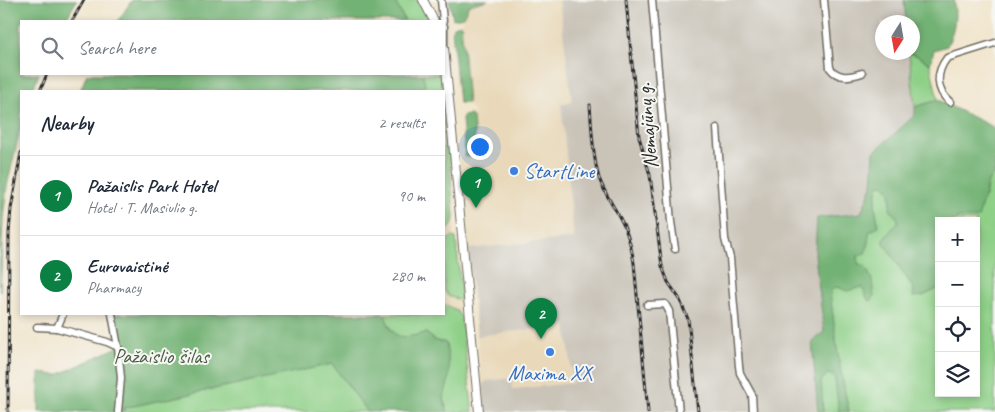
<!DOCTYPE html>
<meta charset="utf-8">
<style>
:root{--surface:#fff;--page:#f6f6f7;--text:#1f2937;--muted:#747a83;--line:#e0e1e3;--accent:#0b8043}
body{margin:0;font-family:Caveat,sans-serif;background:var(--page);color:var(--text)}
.controls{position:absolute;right:15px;bottom:15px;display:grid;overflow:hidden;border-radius:0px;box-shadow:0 2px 8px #0003}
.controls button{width:45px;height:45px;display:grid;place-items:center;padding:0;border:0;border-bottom:1px solid var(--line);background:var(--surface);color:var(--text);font:25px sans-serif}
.compass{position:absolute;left:875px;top:15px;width:45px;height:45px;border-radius:50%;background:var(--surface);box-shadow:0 2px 8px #0003;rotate:191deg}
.you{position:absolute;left:479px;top:146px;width:18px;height:18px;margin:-12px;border:4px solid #fff;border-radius:50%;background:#1a73e8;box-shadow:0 0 0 8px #1a73e833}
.badge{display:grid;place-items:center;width:32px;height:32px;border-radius:50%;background:var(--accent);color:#fff;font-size:16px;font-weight:700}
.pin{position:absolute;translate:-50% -41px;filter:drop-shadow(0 1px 2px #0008)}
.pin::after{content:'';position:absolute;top:26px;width:18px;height:15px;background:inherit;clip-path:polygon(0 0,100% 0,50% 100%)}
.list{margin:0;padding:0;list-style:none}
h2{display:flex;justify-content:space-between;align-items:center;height:65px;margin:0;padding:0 20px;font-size:21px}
h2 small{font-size:16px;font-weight:400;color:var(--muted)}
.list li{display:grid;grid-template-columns:32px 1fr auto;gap:15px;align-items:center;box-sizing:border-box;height:80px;padding:0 20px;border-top:1px solid var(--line)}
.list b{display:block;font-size:19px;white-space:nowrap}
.list p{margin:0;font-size:16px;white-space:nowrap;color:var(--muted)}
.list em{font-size:16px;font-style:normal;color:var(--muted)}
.icon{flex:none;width:28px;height:28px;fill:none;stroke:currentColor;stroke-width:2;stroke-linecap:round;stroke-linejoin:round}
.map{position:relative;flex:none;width:995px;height:412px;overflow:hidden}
.search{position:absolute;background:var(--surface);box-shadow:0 2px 8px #0003;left:20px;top:20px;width:425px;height:55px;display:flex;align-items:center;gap:12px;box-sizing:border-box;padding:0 18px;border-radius:0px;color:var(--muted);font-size:19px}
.panel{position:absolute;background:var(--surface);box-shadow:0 2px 8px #0003;left:20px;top:90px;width:425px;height:225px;border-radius:0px}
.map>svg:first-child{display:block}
</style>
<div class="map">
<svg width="995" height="412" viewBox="0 0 995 412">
<rect width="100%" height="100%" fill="#f6f6f2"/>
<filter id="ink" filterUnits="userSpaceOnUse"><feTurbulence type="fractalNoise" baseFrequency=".02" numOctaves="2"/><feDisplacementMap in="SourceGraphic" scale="10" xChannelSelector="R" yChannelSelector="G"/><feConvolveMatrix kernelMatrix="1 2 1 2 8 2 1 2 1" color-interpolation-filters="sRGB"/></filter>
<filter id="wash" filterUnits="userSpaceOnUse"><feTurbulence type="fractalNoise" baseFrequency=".0096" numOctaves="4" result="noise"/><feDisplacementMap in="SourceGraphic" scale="20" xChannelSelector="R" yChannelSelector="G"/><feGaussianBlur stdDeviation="1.12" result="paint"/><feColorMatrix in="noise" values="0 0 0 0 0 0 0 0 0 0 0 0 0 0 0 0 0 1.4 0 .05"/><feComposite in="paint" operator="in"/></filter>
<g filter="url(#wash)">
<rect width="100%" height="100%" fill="#f1e5cc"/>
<g fill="#e9d9ba">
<path d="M488,0H559L572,102L561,104L574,238L468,249L459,157L476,156L473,111L468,103L461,24L469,5Z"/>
<path d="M453,224L462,298L459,312L444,304V232Z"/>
<path d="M566,325L573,383L513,389L511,378L483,385L482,388L477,336Z"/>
</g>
<path fill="#c9c3b8" d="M559,0H904L906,22H882V52L909,53L915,114L874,152L872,186L861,213L818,218L815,254L824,332L812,341L818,412H484L483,385L486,381L512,378L513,389L573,383L566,325L477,336L468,249L574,238L561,104L572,102Z"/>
<g fill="#8fd088" stroke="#5d7e5a">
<path d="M394,0H419L430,21H405Z"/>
<path d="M909,53L918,56L930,64L938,100L915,107Z"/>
<path d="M423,74H442L444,91H426Z"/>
<path d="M444,91L454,217C453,226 451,228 444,232Z"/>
<path d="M995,171V412H849L839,362L830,293L833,288L838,287L847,291L862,287L858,256L868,246L869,232L875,229L878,222L875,206L878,184H884C892,192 892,198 890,209L898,219V222L884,238V243L914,289L923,296L939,288V393H976V221H956L957,218L985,197L988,182Z"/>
<path d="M452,237L456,238L462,298L459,300L448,296L444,290V242Z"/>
<path d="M444,304L456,310L461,317L473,412H448C439,392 450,391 448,373C448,363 445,352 444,342L436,341L426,333C400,339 398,343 385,317V314H444Z"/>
<path d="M332,364L368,412H124V408Z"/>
<path d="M828,374L832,375L835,379L839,412H823L821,381Z"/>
</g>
<g fill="#73b274" stroke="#4f6e50">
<path d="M0,0H77L65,21H21V74H39L32,91H21V126L7,186L3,218L0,292Z"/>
<path d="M132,0H394L405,21H118Z"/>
<path d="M449,0H488L469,5L463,17L453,19Z"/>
<path d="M904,0H954C956,19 955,28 947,46L934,50L930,64L918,56L909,53L912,52V22H906Z"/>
<path d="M461,24L468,103H459L452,30L453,26Z"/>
<path d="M87,74H423L426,91H80Z"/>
<path d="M938,100L995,128V171L988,182L978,218H957L956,221H939V288L923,296L913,297L914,289L884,243V238L898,222V219L890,209C892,198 892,192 884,184L878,185L875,206L878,226L869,232L868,246L865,253L858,256V264L865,266L872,280L874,297L871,301L868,300L862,287L847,291L838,287L833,288L830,293L839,362L849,412H839L835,379L832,375L828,374L821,381L823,412H818L812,341L824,332L815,254L817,218L861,213L872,186L874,152L915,115V107Z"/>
<path d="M470,115L473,117L476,156H465L462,119L463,116Z"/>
<path d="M112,314H385C392,342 402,338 426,333L436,341L446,343C447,353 450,366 449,376C447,393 440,395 448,412H368L332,364L124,408L123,412H39V373L58,375L118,347Z"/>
</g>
</g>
<g filter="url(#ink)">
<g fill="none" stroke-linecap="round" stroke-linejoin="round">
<g stroke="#706c63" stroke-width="9">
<g id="minor">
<path d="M441,0L443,21"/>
<path d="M652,0L671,222L675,249"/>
<path d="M824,0L830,68C838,79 850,77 862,73"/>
<path d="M444,26V50"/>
<path d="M950,102C935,90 936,72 947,58L995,43"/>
<path d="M717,128L725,239L730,258L739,366L740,373L752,395L753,412"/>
<path d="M647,305L665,304L669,311L679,412"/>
<path d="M112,314L118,347L121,378L118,412"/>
<path d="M37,327L57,328L107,342L118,347"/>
<path d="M57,328L63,314"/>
</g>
</g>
<g stroke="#706c63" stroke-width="10">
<g id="major">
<path d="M423,0L434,21"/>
<path d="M444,48L479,412"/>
</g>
</g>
<use href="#minor" stroke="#fff" stroke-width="6"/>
<use href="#major" stroke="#fff" stroke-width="8"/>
<g stroke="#2b2b2b" stroke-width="3">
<g id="rail">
<path d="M626,0L639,137L650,175L662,266L668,282L679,298L688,319L698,412"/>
<path d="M72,21L84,0"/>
<path d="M40,91L47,74"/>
<path d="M590,105C592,128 592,155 599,178C605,195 616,209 624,226C629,238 632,250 634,263L648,412"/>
<path d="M8,412L9,233L11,209L21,153"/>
</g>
</g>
<use href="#rail" stroke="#f6f6f2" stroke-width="1" stroke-dasharray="4" stroke-linecap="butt"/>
</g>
</g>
<g fill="#3f7fe0" stroke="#f6f6f2" stroke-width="2">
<circle cx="514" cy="171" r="5"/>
<circle cx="550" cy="352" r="5"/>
</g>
<g text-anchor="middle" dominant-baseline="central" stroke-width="4" stroke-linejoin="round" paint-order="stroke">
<g font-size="21" fill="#2b2b2b" stroke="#f6f6f2">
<text transform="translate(647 126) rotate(-95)">Nemajūnų g.</text>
</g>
<g font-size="21" fill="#366cbe" stroke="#f6f6f2" text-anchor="start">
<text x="524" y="171">StartLine</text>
<text x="550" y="373" text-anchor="middle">Maxima XX</text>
</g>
<g font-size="21" fill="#495d47" stroke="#f6f6f2">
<text x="161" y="356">Pažaislio šilas</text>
</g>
</g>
</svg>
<div class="controls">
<button>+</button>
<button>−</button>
<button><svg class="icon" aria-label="locate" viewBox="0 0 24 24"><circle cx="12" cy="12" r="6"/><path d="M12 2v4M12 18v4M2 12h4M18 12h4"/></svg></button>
<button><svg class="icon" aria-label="layers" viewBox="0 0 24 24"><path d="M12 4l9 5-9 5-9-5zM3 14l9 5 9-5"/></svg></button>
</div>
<svg class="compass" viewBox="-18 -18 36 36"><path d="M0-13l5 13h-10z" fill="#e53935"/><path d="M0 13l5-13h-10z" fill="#747a83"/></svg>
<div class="you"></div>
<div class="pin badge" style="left:476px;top:208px">1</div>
<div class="pin badge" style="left:541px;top:339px">2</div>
<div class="search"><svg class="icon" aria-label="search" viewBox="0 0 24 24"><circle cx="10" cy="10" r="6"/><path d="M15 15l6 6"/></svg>Search here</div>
<section class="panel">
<h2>Nearby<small>2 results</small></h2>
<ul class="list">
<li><span class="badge">1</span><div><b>Pažaislis Park Hotel</b><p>Hotel · T. Masiulio g.</p></div><em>90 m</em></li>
<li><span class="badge">2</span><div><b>Eurovaistinė</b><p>Pharmacy</p></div><em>280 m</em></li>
</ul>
</section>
</div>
